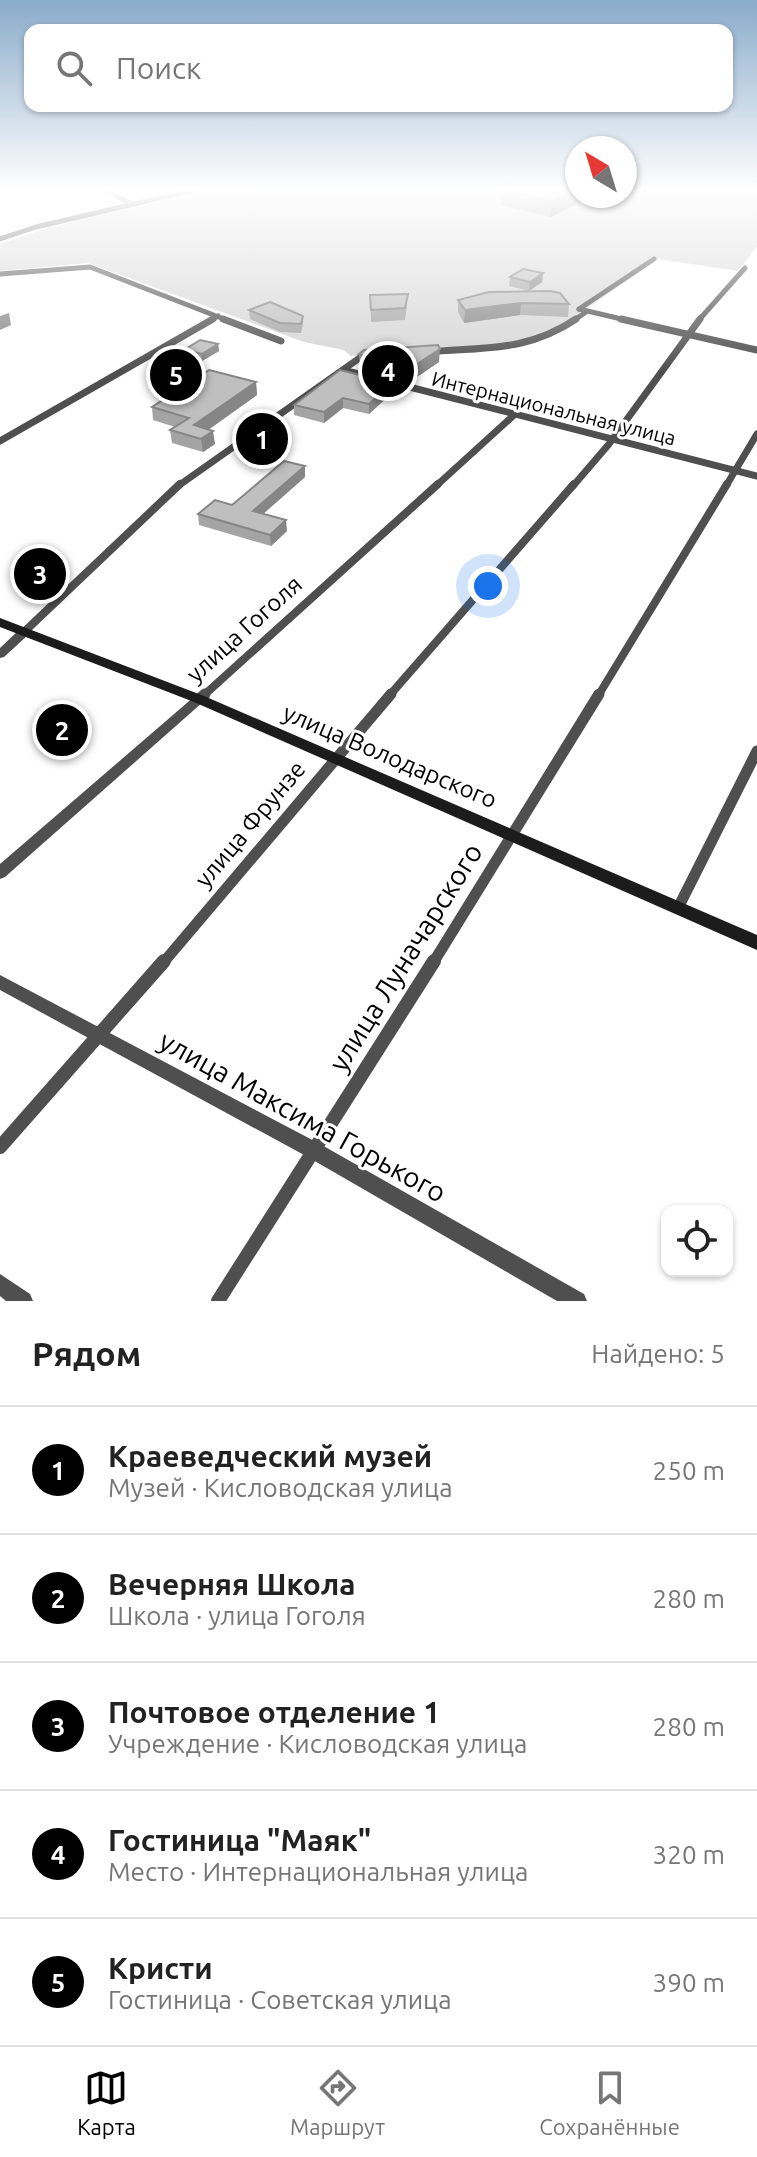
<!DOCTYPE html>
<html lang="ru">
<meta charset="utf-8">
<style>
:root{--surface:#fff;--page:#f6f6f6;--text:#222;--muted:#767676;--line:#e0e0e0;--accent:#000}
body{margin:0;font-family:Ubuntu,sans-serif;background:var(--page);color:var(--text)}
.controls{position:absolute;right:24px;bottom:24px;display:grid;overflow:hidden;border-radius:16px;box-shadow:0 2px 6px #0004}
.controls button{width:72px;height:72px;display:grid;place-items:center;padding:0;border:0;border-bottom:2px solid var(--line);background:var(--surface);color:var(--text);font:40px sans-serif}
.compass{position:absolute;left:565px;top:136px;width:72px;height:72px;border-radius:50%;background:var(--surface);box-shadow:0 2px 6px #0004;rotate:322deg}
.you{position:absolute;left:488px;top:586px;width:28px;height:28px;margin:-20px;border:6px solid #fff;border-radius:50%;background:#1a73e8;box-shadow:0 0 0 12px #1a73e833}
.badge{display:grid;place-items:center;width:52px;height:52px;border-radius:50%;background:var(--accent);color:#fff;font-size:26px;font-weight:700}
.pin{position:absolute;translate:-50% -50%;border:4px solid #fff;box-shadow:0 2px 8px #0006}
.list{margin:0;padding:0;list-style:none}
h2{display:flex;justify-content:space-between;align-items:center;height:104px;margin:0;padding:0 32px;font-size:34px}
h2 small{font-size:26px;font-weight:400;color:var(--muted)}
.list li{display:grid;grid-template-columns:52px 1fr auto;gap:24px;align-items:center;box-sizing:border-box;height:128px;padding:0 32px;border-top:2px solid var(--line)}
.list b{display:block;font-size:30px;white-space:nowrap}
.list p{margin:0;font-size:26px;white-space:nowrap;color:var(--muted)}
.list em{font-size:26px;font-style:normal;color:var(--muted)}
.icon{flex:none;width:44px;height:44px;fill:none;stroke:currentColor;stroke-width:2;stroke-linecap:round;stroke-linejoin:round}
.map{position:relative;flex:none;width:757px;height:1301px;overflow:hidden}
.search{position:absolute;background:var(--surface);box-shadow:0 2px 6px #0004;left:24px;right:24px;top:24px;height:88px;display:flex;align-items:center;gap:20px;box-sizing:border-box;padding:0 28px;border-radius:16px;color:var(--muted);font-size:30px}
.sheet{height:744px;background:var(--surface)}
nav{display:flex;justify-content:space-around;align-items:center;box-sizing:border-box;height:112px;border-top:2px solid var(--line);background:var(--surface);font-size:22px;color:var(--muted)}
nav a{display:grid;justify-items:center;gap:4px}
nav .on{color:var(--accent)}
.map>svg:first-child{display:block}
</style>
<div class="map">
<svg width="757" height="1301" viewBox="0 0 757 1301">
<rect width="100%" height="100%" fill="#fff"/>
<path fill="#d6d6d6" d="M209,190H577V196H625V190H757V246L738,271L658,259L550,334L527,342L351,356L344,350L304,342L88,263L0,271V244L47,228Z"/>
<g fill="none" stroke-linecap="round" stroke-linejoin="round">
<g stroke="#4f4f4f" stroke-width="5">
<path d="M105,190L132,204"/>
<path d="M0,239L36,227L194,190"/>
<path d="M0,274L90,267L229,321"/>
<path d="M579,309L630,321"/>
<path d="M579,309L654,259"/>
<path d="M210,321L218,316"/>
<path d="M573,321L586,312"/>
<path d="M698,321L745,268"/>
</g>
<g stroke="#4f4f4f" stroke-width="7">
<path d="M223,319L281,341"/>
<path d="M621,319L757,350"/>
<path d="M428,352C485,347 527,352 576,319"/>
<path d="M343,370L757,476"/>
<path d="M0,441L213,319"/>
<path d="M178,486L361,357L370,356"/>
<path d="M436,486L514,415"/>
<path d="M573,486L609,444L700,319"/>
<path d="M726,486L757,434"/>
</g>
<g stroke="#4f4f4f" stroke-width="8">
<path d="M24,632L180,484"/>
<path d="M203,696L438,484"/>
<path d="M389,696L574,484"/>
<path d="M598,696L727,484"/>
</g>
<g stroke="#4f4f4f" stroke-width="11">
<path d="M199,699L205,694"/>
<path d="M678,908L757,751"/>
<path d="M163,963L391,694"/>
<path d="M433,963L599,694"/>
</g>
<g stroke="#4f4f4f" stroke-width="14">
<path d="M0,1147L164,961"/>
<path d="M218,1301L434,961"/>
</g>
<g fill="#4f4f4f" fill-rule="evenodd">
<path d="M24,628L30,632L28,635L4,657L0,658V648L20,629Z"/>
<path d="M199,695L205,699L203,702L5,877L0,879V864L195,696Z"/>
<path d="M0,975L320,1144L584,1294L587,1301H557L306,1156L0,990Z"/>
<path d="M0,1274L30,1294L33,1301H6L0,1296Z"/>
</g>
<path fill="#1c1c1c" fill-rule="evenodd" d="M0,618L204,696L757,935V950L194,702L0,627Z"/>
</g>
<g fill="#a4a4a4">
<path d="M502,190L582,196L581,202L551,217L501,205Z"/>
<path d="M543,273L542,282L529,291L509,286L510,277Z"/>
<path d="M370,295L407,306L405,320L371,322Z"/>
<path d="M458,300L569,304L568,317L520,315L464,323L458,312Z"/>
<path d="M249,310L303,316V325L301,333L280,332L250,319Z"/>
<path d="M218,344L219,351L202,361L189,357L190,371L175,380L163,377L161,358L184,351V350Z"/>
<path d="M359,354L439,362L411,381L360,367Z"/>
<path d="M340,370L392,393L369,414L343,408L324,423L294,415V405Z"/>
<path d="M256,382L257,395L209,429L215,444L203,452L172,443L170,430L175,427L153,420L152,407Z"/>
<path d="M305,466V477L263,514L287,531L271,546L199,525L198,514L232,505Z"/>
</g>
<g fill="#868686">
<path d="M577,190V196H582L581,202L551,217L552,201Z"/>
<path d="M543,273L542,282L529,291L530,282Z"/>
<path d="M521,303L520,315L464,323L465,310Z"/>
<path d="M9,313L11,325L0,330V316Z"/>
<path d="M218,344L219,351L202,361V354Z"/>
<path d="M440,349L439,362L411,381V368Z"/>
<path d="M188,352L190,371L175,380L173,361Z"/>
<path d="M256,382L257,395L197,438L194,425Z"/>
<path d="M392,383V393L369,414V404Z"/>
<path d="M343,398V408L324,423V412Z"/>
<path d="M213,431L215,444L203,452L201,439Z"/>
<path d="M305,466V477L254,522L253,511Z"/>
<path d="M286,520L287,531L271,546L270,535Z"/>
</g>
<g fill="#bfbfbf" stroke="#868686" stroke-width="2">
<path d="M502,190H576L552,201Z"/>
<path d="M523,269L543,273L530,282L510,277Z"/>
<path d="M550,291L560,293L569,304L521,303L465,310L458,300L489,292Z"/>
<path d="M408,294L405,308L371,310L370,295Z"/>
<path d="M270,302L303,316L301,324L280,323L249,310Z"/>
<path d="M200,340L218,344L202,354L184,350Z"/>
<path d="M438,345L440,349L411,368L359,354L364,350Z"/>
<path d="M176,349L188,352L173,361L161,358Z"/>
<path d="M209,370L256,382L194,425L213,431L201,439L170,430L189,418L152,407Z"/>
<path d="M340,370L392,383L369,404L343,398L324,412L294,405Z"/>
<path d="M284,461L305,466L253,511L286,520L270,535L198,514L215,500L232,505Z"/>
</g>
<linearGradient id="sky" x2="0" y2="1"><stop stop-color="#8aabca"/><stop offset="0.51" stop-color="#fff"/><stop offset="1" stop-color="#fff" stop-opacity="0"/></linearGradient>
<rect width="757" height="372" fill="url(#sky)"/>
<g text-anchor="middle" dominant-baseline="central" stroke-width="6" stroke-linejoin="round" paint-order="stroke">
<g font-size="20" fill="#000" stroke="#fff">
<text transform="translate(554 408) rotate(14)">Интернациональная улица</text>
</g>
<g font-size="24" fill="#000" stroke="#fff">
<text transform="translate(244 629) rotate(-42)">улица Гоголя</text>
<text transform="translate(390 756) rotate(23)">улица Володарского</text>
<text transform="translate(250 824) rotate(-50)">улица Фрунзе</text>
</g>
<g font-size="28" fill="#000" stroke="#fff">
<text transform="translate(405 957) rotate(-58)">улица Луначарского</text>
<text transform="translate(303 1116) rotate(29)">улица Максима Горького</text>
</g>
</g>
</svg>
<div class="controls">
<button><svg class="icon" aria-label="locate" viewBox="0 0 24 24"><circle cx="12" cy="12" r="6"/><path d="M12 2v4M12 18v4M2 12h4M18 12h4"/></svg></button>
</div>
<svg class="compass" viewBox="-18 -18 36 36"><path d="M0-13l5 13h-10z" fill="#e53935"/><path d="M0 13l5-13h-10z" fill="#767676"/></svg>
<div class="you"></div>
<div class="pin badge" style="left:262px;top:439px">1</div>
<div class="pin badge" style="left:62px;top:730px">2</div>
<div class="pin badge" style="left:40px;top:574px">3</div>
<div class="pin badge" style="left:388px;top:371px">4</div>
<div class="pin badge" style="left:176px;top:375px">5</div>
<div class="search"><svg class="icon" aria-label="search" viewBox="0 0 24 24"><circle cx="10" cy="10" r="6"/><path d="M15 15l6 6"/></svg>Поиск</div>
</div>
<section class="sheet">
<h2>Рядом<small>Найдено: 5</small></h2>
<ul class="list">
<li><span class="badge">1</span><div><b>Краеведческий музей</b><p>Музей · Кисловодская улица</p></div><em>250 m</em></li>
<li><span class="badge">2</span><div><b>Вечерняя Школа</b><p>Школа · улица Гоголя</p></div><em>280 m</em></li>
<li><span class="badge">3</span><div><b>Почтовое отделение 1</b><p>Учреждение · Кисловодская улица</p></div><em>280 m</em></li>
<li><span class="badge">4</span><div><b>Гостиница &quot;Маяк&quot;</b><p>Место · Интернациональная улица</p></div><em>320 m</em></li>
<li><span class="badge">5</span><div><b>Кристи</b><p>Гостиница · Советская улица</p></div><em>390 m</em></li>
</ul>
</section>
<nav>
<a class="on"><svg class="icon" aria-label="map" viewBox="0 0 24 24"><path d="M3 6l6-2 6 2 6-2v14l-6 2-6-2-6 2zM9 4v14M15 6v14"/></svg>Карта</a>
<a><svg class="icon" aria-label="directions" viewBox="0 0 24 24"><path d="M12 3l9 9-9 9-9-9zM9 14v-3h6M13 9l2 2-2 2"/></svg>Маршрут</a>
<a><svg class="icon" aria-label="saved" viewBox="0 0 24 24"><path d="M7 4h10v16l-5-4-5 4z"/></svg>Сохранённые</a>
</nav>
